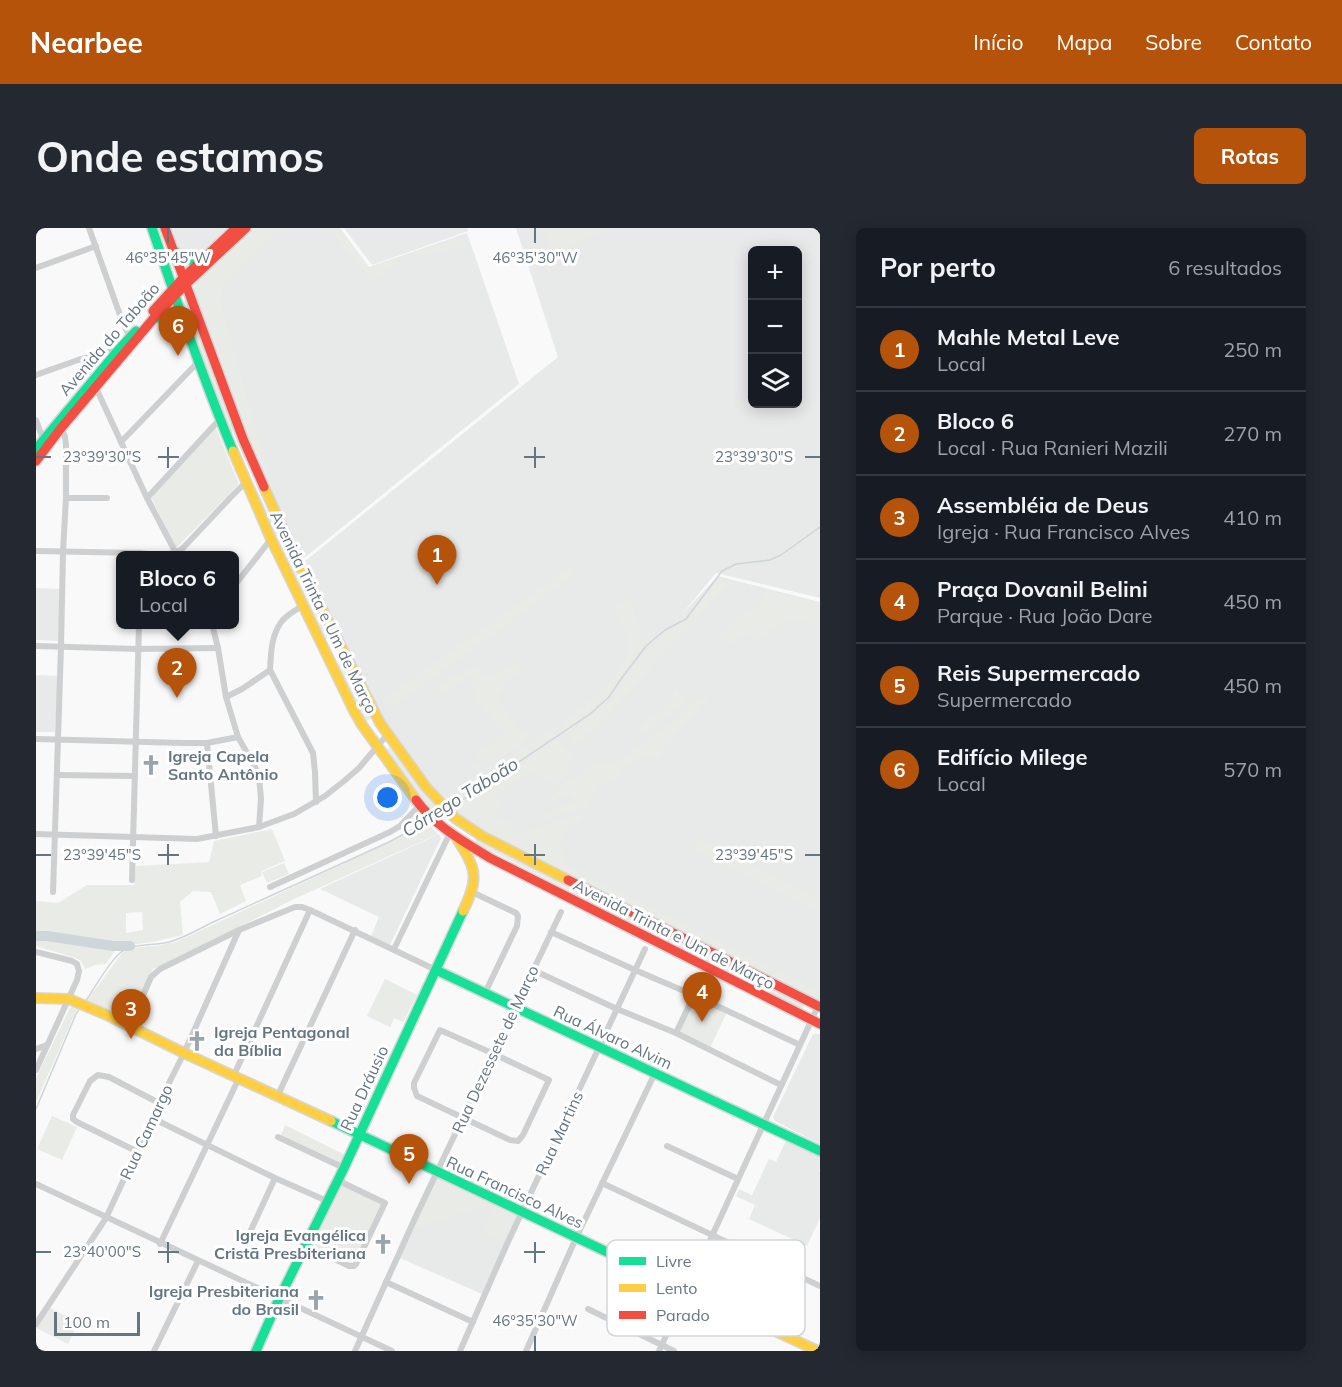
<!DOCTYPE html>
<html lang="pt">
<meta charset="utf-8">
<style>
:root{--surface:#171b24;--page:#242831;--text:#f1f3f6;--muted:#9ea1a6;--line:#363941;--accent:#b45309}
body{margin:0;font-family:Mulish,sans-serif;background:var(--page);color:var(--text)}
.controls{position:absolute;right:18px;top:18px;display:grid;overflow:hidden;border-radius:9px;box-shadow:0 3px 15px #0003}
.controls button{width:54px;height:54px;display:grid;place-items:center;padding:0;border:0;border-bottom:2px solid var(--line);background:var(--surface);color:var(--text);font:30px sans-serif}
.scale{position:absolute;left:18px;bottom:15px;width:86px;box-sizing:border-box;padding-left:6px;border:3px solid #657683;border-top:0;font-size:16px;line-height:21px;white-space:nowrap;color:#657683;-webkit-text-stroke:4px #fff;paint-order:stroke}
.you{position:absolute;left:352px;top:570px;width:21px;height:21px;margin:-15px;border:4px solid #fff;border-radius:50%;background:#1a73e8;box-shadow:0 0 0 9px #1a73e833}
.badge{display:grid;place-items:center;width:39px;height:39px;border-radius:50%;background:var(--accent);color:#fff;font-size:20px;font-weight:700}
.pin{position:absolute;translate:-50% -50px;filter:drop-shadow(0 2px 3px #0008)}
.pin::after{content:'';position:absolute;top:32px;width:21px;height:18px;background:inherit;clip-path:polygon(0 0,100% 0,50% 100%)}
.popup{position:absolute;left:80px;top:323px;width:123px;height:78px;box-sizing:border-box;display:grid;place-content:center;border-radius:9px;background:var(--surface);filter:drop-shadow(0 2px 4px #0005);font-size:20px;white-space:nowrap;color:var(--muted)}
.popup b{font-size:22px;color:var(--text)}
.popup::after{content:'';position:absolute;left:50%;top:100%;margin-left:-12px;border:12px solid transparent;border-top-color:var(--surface)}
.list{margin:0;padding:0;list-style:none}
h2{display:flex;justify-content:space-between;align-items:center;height:78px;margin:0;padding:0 24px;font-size:26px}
h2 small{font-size:20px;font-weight:400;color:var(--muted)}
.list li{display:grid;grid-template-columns:39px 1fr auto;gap:18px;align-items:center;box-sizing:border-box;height:84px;padding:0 24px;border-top:2px solid var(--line)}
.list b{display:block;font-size:22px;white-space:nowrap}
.list p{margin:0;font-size:20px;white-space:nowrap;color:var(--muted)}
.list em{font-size:20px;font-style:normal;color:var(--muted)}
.icon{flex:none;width:33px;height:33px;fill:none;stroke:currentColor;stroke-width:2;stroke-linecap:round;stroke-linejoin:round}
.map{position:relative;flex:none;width:784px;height:1123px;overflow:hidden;border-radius:9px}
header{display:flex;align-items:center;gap:36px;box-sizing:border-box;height:84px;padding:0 30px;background:var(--accent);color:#fff}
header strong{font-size:28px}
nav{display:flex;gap:33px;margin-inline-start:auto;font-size:21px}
.intro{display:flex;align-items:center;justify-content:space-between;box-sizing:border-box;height:144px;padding:0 36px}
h1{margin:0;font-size:42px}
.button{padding:15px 27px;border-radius:9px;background:var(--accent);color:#fff;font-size:21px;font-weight:700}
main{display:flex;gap:36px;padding:0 36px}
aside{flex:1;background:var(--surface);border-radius:9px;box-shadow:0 3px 15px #0003}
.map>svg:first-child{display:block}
</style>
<header>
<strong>Nearbee</strong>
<nav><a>Início</a><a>Mapa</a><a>Sobre</a><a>Contato</a></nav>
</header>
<div class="intro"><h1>Onde estamos</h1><a class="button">Rotas</a></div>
<main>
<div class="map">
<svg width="784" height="1123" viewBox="0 0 784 1123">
<rect width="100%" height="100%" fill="#f9f9f9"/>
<g fill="#e8e9e9" fill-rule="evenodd">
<path d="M135,0H192L159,30L144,26Z"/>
<path d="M214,0H304L333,39L431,5L483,156L267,331L223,238L158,63L159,53Z"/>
<path d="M308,0H431L432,3L336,37Z"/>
<path d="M480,0H784V370L680,345L646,386L682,348L784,374V775L728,747L636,699L538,653L446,604L421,584L400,563L358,508L324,450L268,334L522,129ZM716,22H762V176H716Z"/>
<path d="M0,360L24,361L23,413L0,412Z"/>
<path d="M0,447L22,448L19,504H0Z"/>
<path d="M403,606L405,610L354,717L335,708L343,689L284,661Z"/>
<path d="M777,806H784V916L739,893L737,889Z"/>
<path d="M751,911L784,927V940L783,943L784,944V990L771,1018L713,991L719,977L700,968L703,961L716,967L733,931L740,934Z"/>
<path d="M429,959L483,984L446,1066L364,1030L390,971Z"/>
</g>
<g fill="#e8ebe6" fill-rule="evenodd">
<path d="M217,0H243L187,56L185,75L227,227L246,283L224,238L159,62L162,53Z"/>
<path d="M292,0H302L333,40L373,26L338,54Z"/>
<path d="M507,0H574L518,26Z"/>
<path d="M430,8L434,18L386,28L377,26Z"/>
<path d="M150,70L211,229L208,230L197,204L192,201L147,74Z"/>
<path d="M179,198L203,256L140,320L115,269Z"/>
<path d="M219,258L292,410L287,412L214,260Z"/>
<path d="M534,339L540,346L354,481L347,471Z"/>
<path d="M682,351L692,355L566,494L538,518L531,506L575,470L587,452L611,422L630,404L651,392Z"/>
<path d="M732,363L784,375V398C754,388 745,395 722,413L709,405L707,409L701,407L695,417L680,405L682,403L687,406L708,382L715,387Z"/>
<path d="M594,369L607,412L624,405L609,418L584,450L572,469L553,485L528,502L524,497C543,482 593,443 593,417C593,406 582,388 578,378Z"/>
<path d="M307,433L337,489L329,494L299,438Z"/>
<path d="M480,434L487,443L465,455L468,460L460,469L485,506L490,502L493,508C488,515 481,519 474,524C463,531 448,540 439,525L469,505L436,468L442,464L432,449L415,461L416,464H410V468L402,467L403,457L420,445L422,447L439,438L448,451Z"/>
<path d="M638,459L653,471L599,514L603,501L613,490L625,483L635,473Z"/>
<path d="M670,464L672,472L635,508L637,511L622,530H603L582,544V549L560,558L551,579L504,593L512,585L538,573L533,566L514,574L519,565L536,548L540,550L557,534L563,536L586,531L633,496Z"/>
<path d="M515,502L519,508L417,577L412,569L443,546L435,534C441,535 447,539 453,538C466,537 502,510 515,502Z"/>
<path d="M521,511L538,528L531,537V546L517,560V553L506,549L499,544L459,564L464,573L459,590L472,593L476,601L479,603L488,604L534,589L542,587L546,589V592C521,601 519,622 537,641L784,764V774L627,692L523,642L448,602L421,581Z"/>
<path d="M354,519L387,564L407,583L400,587C379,569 365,544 350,522Z"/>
<path d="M392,596L402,606L256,672L174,714L117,741L91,796L49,775L87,724L95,720L118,718L140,714Z"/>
<path d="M236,601L249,633L225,643L226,648L204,657L210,673L184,686L175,664L157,663L144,674L147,707C124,712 92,722 69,713L0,704V673L22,675L51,657H98L100,638L173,634L178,613ZM106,684L107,702L90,705V685Z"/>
<path d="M439,609L768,777L766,781L440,615Z"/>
<path d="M663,611L784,670V684L660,623V617Z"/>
<path d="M248,635L253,646L231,655L226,644Z"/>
<path d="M0,712L32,714L79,722L70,736L59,737L49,741L45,733L40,730L0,718Z"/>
<path d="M349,751L381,767L367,794L358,790L354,799L331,788Z"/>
<path d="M658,768L691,784L674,820L641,804Z"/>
<path d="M35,778L41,781L0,874V850Z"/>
<path d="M16,888L41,899L26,932L1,921Z"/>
<path d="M249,897L309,927L304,936L245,907Z"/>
<path d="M402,946L429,959L390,971Z"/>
<path d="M303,958H310L347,975L318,1037L272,1017Z"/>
<path d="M429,960L460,975L379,1001L391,973Z"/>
<path d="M459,978L478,987L465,1013L447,1005Z"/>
<path d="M14,1080L34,1090L29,1099L38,1103L32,1116L0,1100Z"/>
</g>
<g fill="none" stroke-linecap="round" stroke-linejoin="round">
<g stroke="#ced6d9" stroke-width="1.5">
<path d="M416,579L554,486L573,469L585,451L610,418L629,402L650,391L686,343L700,336L734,332L745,327L784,299"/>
<path d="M49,774C59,760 72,735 84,725C94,715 118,718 133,714C148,710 161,702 175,695L353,614L394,592"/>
<path d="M0,881L40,786L44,780"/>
</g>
<path stroke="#ced6d9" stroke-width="10" d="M0,708H11L77,718H94"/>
<g stroke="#d5d6d7" stroke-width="12">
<g id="fast">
<path d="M116,0C141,75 167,150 197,223"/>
<path d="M137,22L149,31L164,34"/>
<path d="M118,90C132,89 140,93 149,103"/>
<path d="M0,221L83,121L100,103"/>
<path d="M400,742L784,923"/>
<path d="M295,893L670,1071"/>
<path d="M220,1123L243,1071L308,940L427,683"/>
</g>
</g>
<g stroke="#d5d6d7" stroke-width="12">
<g id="slow">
<path d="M197,223L235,311L318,483L326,497L380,572"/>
<path d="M228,259L261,332L344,495L390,559L419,590L446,608L532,652"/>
<path d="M420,609C440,641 444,648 427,683"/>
<path d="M0,770L33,771L73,788L148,825L295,893"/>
<path d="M670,1071L782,1123"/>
</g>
</g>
<g stroke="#d5d6d7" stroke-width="12">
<g id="jam">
<path d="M129,0L207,211L228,259"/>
<path d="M117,83L147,50L200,0"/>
<path d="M0,233L25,200L118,90L149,57L210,0"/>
<path d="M380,572C399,598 427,613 454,630L784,796"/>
<path d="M532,652L784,779"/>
</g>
</g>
<g stroke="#cecfd0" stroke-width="6">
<path d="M53,0L84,87L95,112"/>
<path d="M0,40L60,18"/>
<path d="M0,147L42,132L82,121"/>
<path d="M60,160L111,270L141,327"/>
<path d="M0,192L7,211"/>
<path d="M85,214L163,133"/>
<path d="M30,270H71"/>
<path d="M111,270L184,191"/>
<path d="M0,323L104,325L122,327L140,325L147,320L194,270L210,254"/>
<path d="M198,358L235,311"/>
<path d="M176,396L182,420L190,469L202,509L219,539L223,549L225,571L223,599"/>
<path d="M0,418L102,421L182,420"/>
<path d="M234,442L277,525L279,544L280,574"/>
<path d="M190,469L206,461L234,442C235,425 235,407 246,393C251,387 260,382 266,378"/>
<path d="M0,511L147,515H171L202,509"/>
<path d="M171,515L180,608"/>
<path d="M21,547L99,548"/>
<path d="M0,606L161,611L223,599L258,586L289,568L308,553L323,540L351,507"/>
<path d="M96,652L103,396"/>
<path d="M234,659L354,604L364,598L384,577"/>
<path d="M17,664L25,419L27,324L30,270V217L29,209L25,200"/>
<path d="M436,664L480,685L482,688L481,698L449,765"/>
<path d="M515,704L599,742L662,769L764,817"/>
<path d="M358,721L414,605"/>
<path d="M0,724L36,733L41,736L43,743L41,752L0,842"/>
<path d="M497,742L581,781L640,805L745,857"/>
<path d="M94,798L115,749L124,741L203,702L259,679H266L274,682L400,742"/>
<path d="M404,802L458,826L513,852L487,907L482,913L474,912L381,868L378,860V855Z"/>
<path d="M640,805L658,767"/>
<path d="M0,821L11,817"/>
<path d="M198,847L274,682"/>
<path d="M242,867L319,702"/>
<path d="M116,890L239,950L291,973"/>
<path d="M242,909L308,940"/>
<path d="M631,918L702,951"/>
<path d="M100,923L41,894L37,891V887L54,853L62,847L73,849L123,875"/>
<path d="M566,955L784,1058"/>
<path d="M0,956L356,1123"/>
<path d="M210,1013L239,950"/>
<path d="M124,1016L203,850"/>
<path d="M270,1017L313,1038H318L320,1036L349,975L301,952"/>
<path d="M350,1054L437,1094"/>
<path d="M552,1081L638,1123"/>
<path d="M0,1096L70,990L123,875L148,825L203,702"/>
<path d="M118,1123L162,1033"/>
<path d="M319,1123L380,988L525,684"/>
<path d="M424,1123L471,1016L609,721"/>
<path d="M490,1123L540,1010L619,845"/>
<path d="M623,1123L782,778"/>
</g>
<use href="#fast" stroke="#16e098" stroke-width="9"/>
<use href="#slow" stroke="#ffcf43" stroke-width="9"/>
<use href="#jam" stroke="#f24e42" stroke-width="9"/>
</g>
<path fill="none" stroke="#657683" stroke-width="2" d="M132,0V15M499,0V15M132,219V240M499,219V240M0,229H15M122,229H143M488,229H509M769,229H784M132,616V637M499,616V637M0,627H15M122,627H143M488,627H509M769,627H784M132,1014V1035M499,1014V1035M0,1024H15M122,1024H143M488,1024H509M499,1108V1123"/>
<defs>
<g id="church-bare" transform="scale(1.62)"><path d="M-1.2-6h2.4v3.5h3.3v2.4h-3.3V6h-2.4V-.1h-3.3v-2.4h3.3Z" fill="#99a4ac" stroke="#fff" stroke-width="2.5" paint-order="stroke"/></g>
</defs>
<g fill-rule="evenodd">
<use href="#church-bare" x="115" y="537"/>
<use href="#church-bare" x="161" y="813"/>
<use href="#church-bare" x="347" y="1016"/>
<use href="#church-bare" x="280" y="1072"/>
</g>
<g text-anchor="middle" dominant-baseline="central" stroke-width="6" stroke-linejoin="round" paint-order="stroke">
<g font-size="16" fill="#657683" stroke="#fff">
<text transform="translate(73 111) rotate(-49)">Avenida do Taboão</text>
<text transform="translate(288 384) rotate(64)">Avenida Trinta e Um de Março</text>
<text transform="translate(638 706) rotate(27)">Avenida Trinta e Um de Março</text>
<text transform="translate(577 809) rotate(25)">Rua Álvaro Alvim</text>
<text transform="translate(459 821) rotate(-65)">Rua Dezessete de Março</text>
<text transform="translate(328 860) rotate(-65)">Rua Dráusio</text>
<text transform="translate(110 904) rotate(-65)">Rua Camargo</text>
<text transform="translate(523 905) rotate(-65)">Rua Martins</text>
<text transform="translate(479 964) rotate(25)">Rua Francisco Alves</text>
</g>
<g font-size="16" font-weight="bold" fill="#657683" stroke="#fff" text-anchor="start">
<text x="132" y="528">Igreja Capela<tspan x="132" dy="18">Santo Antônio</tspan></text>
<text x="178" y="804">Igreja Pentagonal<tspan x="178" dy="18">da Bíblia</tspan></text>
<text x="330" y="1007" text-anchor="end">Igreja Evangélica<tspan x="330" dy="18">Cristã Presbiteriana</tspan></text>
<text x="263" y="1063" text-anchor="end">Igreja Presbiteriana<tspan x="263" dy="18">do Brasil</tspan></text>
</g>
<g font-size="18" font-style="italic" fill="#60757c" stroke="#fff">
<text transform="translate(424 569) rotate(-32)">Córrego Taboão</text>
</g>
</g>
<rect x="571" y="1012" width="198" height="96" rx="9" fill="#fff" stroke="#d1d6da" stroke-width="1.5"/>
<rect x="583" y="1029" width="27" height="8" fill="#16e098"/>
<rect x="583" y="1056" width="27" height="8" fill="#ffcf43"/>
<rect x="583" y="1083" width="27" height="8" fill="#f24e42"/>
<g font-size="16" fill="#657683">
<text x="620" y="1039">Livre</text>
<text x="620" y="1066">Lento</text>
<text x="620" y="1093">Parado</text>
</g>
<g font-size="15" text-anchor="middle" fill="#657683" stroke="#fff" stroke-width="6" stroke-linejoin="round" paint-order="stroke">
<text x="132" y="35">46°35'45"W</text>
<text x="499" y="35">46°35'30"W</text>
<text x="66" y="234">23°39'30"S</text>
<text x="718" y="234">23°39'30"S</text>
<text x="66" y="632">23°39'45"S</text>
<text x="718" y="632">23°39'45"S</text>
<text x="66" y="1029">23°40'00"S</text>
<text x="499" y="1098">46°35'30"W</text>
</g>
</svg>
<div class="controls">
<button>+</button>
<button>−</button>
<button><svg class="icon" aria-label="layers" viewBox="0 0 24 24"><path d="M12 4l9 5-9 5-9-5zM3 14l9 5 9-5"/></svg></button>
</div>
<div class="scale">100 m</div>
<div class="you"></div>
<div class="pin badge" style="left:401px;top:357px">1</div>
<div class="pin badge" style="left:141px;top:470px">2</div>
<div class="popup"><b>Bloco 6</b>Local</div>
<div class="pin badge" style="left:95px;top:811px">3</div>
<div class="pin badge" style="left:666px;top:794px">4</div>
<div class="pin badge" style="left:373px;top:956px">5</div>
<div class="pin badge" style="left:142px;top:128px">6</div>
</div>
<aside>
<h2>Por perto<small>6 resultados</small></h2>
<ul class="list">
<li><span class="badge">1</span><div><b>Mahle Metal Leve</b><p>Local</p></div><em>250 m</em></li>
<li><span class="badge">2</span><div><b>Bloco 6</b><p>Local · Rua Ranieri Mazili</p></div><em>270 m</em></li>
<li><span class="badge">3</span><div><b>Assembléia de Deus</b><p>Igreja · Rua Francisco Alves</p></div><em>410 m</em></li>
<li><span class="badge">4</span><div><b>Praça Dovanil Belini</b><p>Parque · Rua João Dare</p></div><em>450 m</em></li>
<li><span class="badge">5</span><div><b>Reis Supermercado</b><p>Supermercado</p></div><em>450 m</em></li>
<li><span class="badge">6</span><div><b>Edifício Milege</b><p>Local</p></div><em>570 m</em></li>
</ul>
</aside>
</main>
